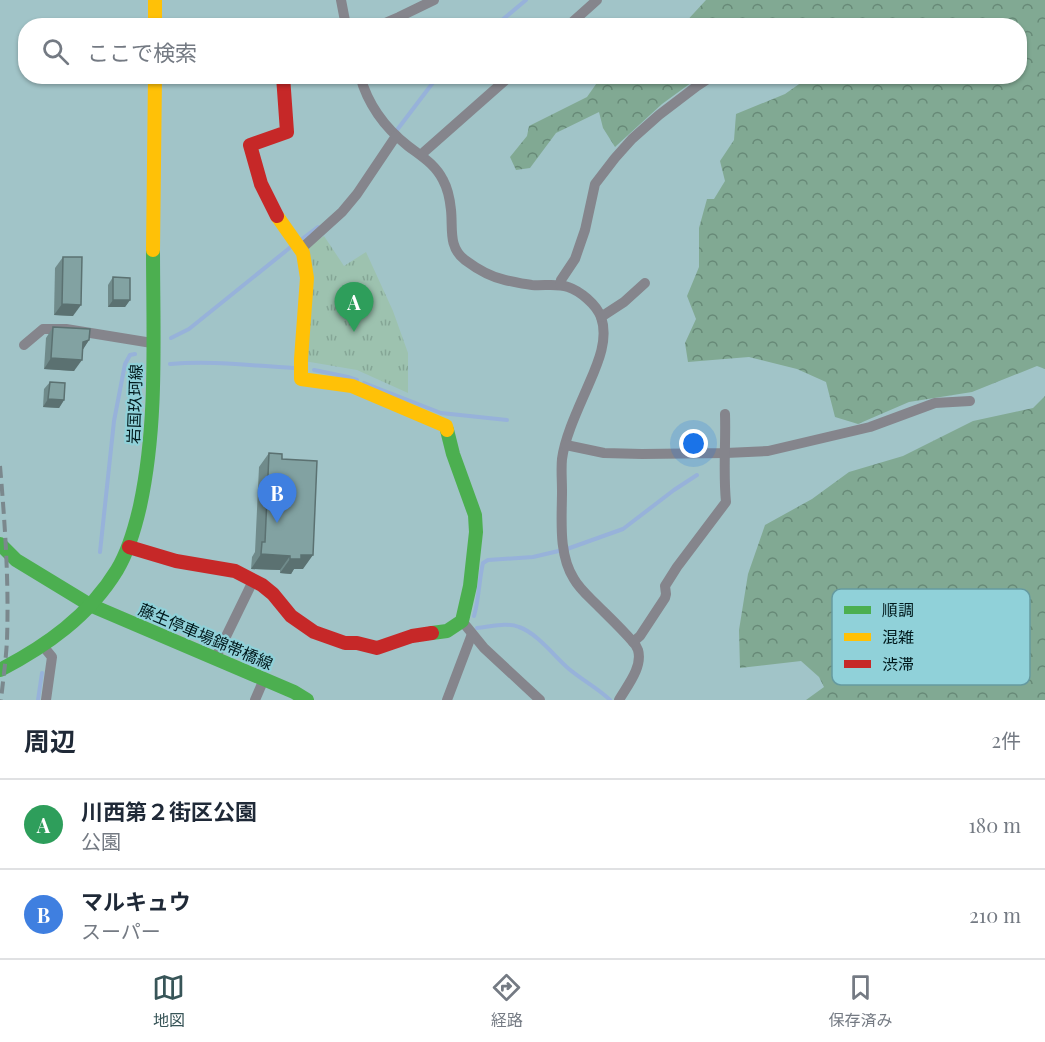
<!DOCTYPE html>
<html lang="ja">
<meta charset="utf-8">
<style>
:root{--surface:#fff;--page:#f2f2f3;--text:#1f2937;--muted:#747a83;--line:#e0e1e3;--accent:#385558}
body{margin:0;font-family:"Playfair Display","Noto Sans JP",serif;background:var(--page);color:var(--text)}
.you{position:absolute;left:694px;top:444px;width:21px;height:21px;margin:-15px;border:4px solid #fff;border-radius:50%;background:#1a73e8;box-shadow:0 0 0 9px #1a73e833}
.badge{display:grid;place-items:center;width:39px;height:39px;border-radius:50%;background:var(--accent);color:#fff;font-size:20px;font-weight:700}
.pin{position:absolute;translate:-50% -50px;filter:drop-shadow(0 2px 3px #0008)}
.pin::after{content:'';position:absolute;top:32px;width:21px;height:18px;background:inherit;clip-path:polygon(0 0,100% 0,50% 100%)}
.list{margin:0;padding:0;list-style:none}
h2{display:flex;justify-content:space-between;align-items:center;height:78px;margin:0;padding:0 24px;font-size:26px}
h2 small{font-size:20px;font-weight:400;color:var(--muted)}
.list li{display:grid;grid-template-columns:39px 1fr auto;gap:18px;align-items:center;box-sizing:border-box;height:90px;padding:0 24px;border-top:2px solid var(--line)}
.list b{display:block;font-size:22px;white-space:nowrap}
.list p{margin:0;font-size:20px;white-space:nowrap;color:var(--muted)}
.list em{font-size:20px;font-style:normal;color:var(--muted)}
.icon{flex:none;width:33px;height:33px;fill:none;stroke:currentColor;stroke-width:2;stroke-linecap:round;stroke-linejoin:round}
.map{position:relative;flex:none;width:1045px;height:700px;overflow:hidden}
.search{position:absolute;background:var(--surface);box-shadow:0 2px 4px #0004;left:18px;right:18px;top:18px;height:66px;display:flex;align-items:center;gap:15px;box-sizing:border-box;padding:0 21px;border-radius:24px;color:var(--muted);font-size:22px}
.sheet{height:258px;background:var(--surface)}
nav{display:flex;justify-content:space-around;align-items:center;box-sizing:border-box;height:84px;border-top:2px solid var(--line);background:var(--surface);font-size:16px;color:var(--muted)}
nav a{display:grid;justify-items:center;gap:3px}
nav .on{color:var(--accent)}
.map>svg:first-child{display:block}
</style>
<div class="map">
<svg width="1045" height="700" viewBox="0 0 1045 700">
<defs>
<pattern id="forest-crowns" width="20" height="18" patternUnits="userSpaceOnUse" patternTransform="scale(1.5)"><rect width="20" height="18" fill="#81a993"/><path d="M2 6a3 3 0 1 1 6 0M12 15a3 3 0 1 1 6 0" fill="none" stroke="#678977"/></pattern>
<pattern id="park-tufts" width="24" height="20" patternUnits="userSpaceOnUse" patternTransform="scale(1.5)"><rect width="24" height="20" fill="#9dc2af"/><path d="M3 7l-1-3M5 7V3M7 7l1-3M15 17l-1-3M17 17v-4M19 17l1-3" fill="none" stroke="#85a696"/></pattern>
</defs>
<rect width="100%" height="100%" fill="#a1c4c8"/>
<g fill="url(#forest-crowns)">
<path d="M706,0H1045V369L1037,366L972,392L909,402L858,424L835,417L826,382L797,369L749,357L688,362L685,343L696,319L687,296L699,267V228L707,199H714L725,181L720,161L734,140L736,114L785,94L809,77L1020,76V26H682Z"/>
<path d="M601,77H699L662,104L615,147L603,128L599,112L556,133L530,168L516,170L510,157L527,136L529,126L587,97Z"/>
<path d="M1045,396V700H806L824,687L819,677L801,661L740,668L739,630L748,574L765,525L812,499L849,472L903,456L973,421L1033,408Z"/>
</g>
<path fill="url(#park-tufts)" d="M324,236L344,266L366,252L393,311L408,353V393L357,370L304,361L308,253L310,245Z"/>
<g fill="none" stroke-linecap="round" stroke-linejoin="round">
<g stroke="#97b2da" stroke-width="4">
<path d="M495,26L526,0"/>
<path d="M397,130L438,76"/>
<path d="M298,242L318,227"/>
<path d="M171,338L189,329L292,246"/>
<path d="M170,364C212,360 252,366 294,368"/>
<path d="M314,370L348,377L357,380"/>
<path d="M364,383L441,413L507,420"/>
<path d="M100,552L114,421L125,364L130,355L135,354"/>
<path d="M474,616C479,599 479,580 483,563L488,560L533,557L567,549L623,529L674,490L697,475"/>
<path d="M477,628C490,627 507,622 519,627C537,633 555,657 569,669C582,680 598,688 610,700"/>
<path d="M38,700L42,673"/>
</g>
<g stroke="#85858c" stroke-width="10">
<path d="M341,0L346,26"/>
<path d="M378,26L399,17L434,0"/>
<path d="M568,26L597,0"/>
<path d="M360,76C368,105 384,127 408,146C421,156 435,164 443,180C448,189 450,200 451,210C453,229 448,247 465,260C477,269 491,277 505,280C514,282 523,284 532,285C544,286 557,283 568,287C580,291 596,304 601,317C609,340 597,365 588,386C579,407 565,436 562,459C561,469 562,480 562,491C562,519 558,554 574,579C579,588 588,596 595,603C608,616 621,628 633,642C635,644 637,647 638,650C643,667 627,686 619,700"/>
<path d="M422,155L424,152L510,76"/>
<path d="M301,249L342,212L357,194L396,136"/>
<path d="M560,285L561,280L575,259L585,230L595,184L615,158L632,139L659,115L697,86L712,76"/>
<path d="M601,317L624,302L645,283"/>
<path d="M24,345L43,329H66L152,343"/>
<path d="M566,445L604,453L642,454L726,453L768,451L870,427L935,403L970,401"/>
<path d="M462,621L484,648L540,700"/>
<path d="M633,642L640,636L665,598L666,594L665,586L677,567L726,502C723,472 726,443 725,414"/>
<path d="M43,646L52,657L46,700"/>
<path d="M215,659L253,581"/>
<path d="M255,700L264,679"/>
<path d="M447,700L472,634"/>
</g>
<g stroke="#4caf50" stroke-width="14">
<path d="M0,544L16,560L90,605L294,692L307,700"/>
<path d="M432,633L447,631L462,621L470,586L476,532L475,515L453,454L447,430"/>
<path d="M0,670C46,646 89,616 117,570C129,550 135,528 140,506C158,423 153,335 153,250"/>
</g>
<g stroke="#ffc107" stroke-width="14">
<path d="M155,0V26"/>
<path d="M277,216L303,253L307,278L301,359V379L352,386L446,426L447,430"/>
<path d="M153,250L155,76"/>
</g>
<g stroke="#c62828" stroke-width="14">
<path d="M277,216L261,184L250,145L287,132L283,76"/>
<path d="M129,547L176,561L235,571L262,585L273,594L291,616L314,632L345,643H357L377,648L412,636L432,633"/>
</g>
<path stroke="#7b888d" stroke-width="4" stroke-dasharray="12 6" stroke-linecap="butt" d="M0,466C5,524 9,582 7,640C6,660 3,680 1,700"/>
</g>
<g fill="#708b8b">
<path d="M63,257L73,316L54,315L55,268Z"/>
<path d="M113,277L130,300L125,307H108V285Z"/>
<path d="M53,327L89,340L83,349L74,371L44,369L46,338Z"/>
<path d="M50,382L64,400L59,408L43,407L44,389Z"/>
<path d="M269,453L282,459L303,569H294L291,574L280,573V570L251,569L252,557L255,552L259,467Z"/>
</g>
<g fill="#5b7171">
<path d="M113,300H130L125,307H108Z"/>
<path d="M62,304L81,305L73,316L54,315Z"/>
<path d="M89,340L82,351L83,342Z"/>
<path d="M51,358L82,360L74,371L44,369Z"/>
<path d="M48,399L64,400L59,408L43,407Z"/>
<path d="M261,554L290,556L280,570L251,569Z"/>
<path d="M301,555H313L303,569H294L291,574L280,573L290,559Z"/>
</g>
<g fill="#82a2a2" stroke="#5b7171" stroke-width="1.5">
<path d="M63,257H82L81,305L62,304Z"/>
<path d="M113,277L130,278V300H113Z"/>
<path d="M53,327L90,329L89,340L83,342L82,360L51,358Z"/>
<path d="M50,382L65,383L64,400L48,399Z"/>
<path d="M269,453L282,454V459L317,461L313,555H301V559H290V556L261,554L262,542H265Z"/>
</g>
<g text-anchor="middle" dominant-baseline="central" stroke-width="4.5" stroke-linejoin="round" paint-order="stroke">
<g font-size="16" fill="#00191c" stroke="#90d1d9">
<text transform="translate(134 404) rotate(-88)">岩国玖珂線</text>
<text transform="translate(206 636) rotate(23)">藤生停車場錦帯橋線</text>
</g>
</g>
<rect x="832" y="589" width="198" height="96" rx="9" fill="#90d1d9" stroke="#659aa0" stroke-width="1.5"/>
<rect x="844" y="606" width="27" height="8" fill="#4caf50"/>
<rect x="844" y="633" width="27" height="8" fill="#ffc107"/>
<rect x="844" y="660" width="27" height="8" fill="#c62828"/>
<g font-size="16" fill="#00191c">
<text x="882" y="616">順調</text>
<text x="882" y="643">混雑</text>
<text x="882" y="670">渋滞</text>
</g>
</svg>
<div class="you"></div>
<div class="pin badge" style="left:354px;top:332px;background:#2e9e5b">A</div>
<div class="pin badge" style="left:277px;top:523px;background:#3f7fe0">B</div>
<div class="search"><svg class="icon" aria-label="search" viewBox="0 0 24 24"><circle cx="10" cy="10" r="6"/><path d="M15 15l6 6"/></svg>ここで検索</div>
</div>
<section class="sheet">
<h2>周辺<small>2件</small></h2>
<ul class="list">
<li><span class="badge" style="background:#2e9e5b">A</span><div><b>川西第２街区公園</b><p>公園</p></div><em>180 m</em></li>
<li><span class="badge" style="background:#3f7fe0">B</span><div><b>マルキュウ</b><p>スーパー</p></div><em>210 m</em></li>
</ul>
</section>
<nav>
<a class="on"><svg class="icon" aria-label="map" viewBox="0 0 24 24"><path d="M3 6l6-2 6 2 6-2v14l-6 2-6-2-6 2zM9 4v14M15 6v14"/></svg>地図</a>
<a><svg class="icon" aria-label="directions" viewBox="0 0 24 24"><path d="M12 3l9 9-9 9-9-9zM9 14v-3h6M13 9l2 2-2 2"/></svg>経路</a>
<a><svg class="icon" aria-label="saved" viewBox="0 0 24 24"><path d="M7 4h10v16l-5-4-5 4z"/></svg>保存済み</a>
</nav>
